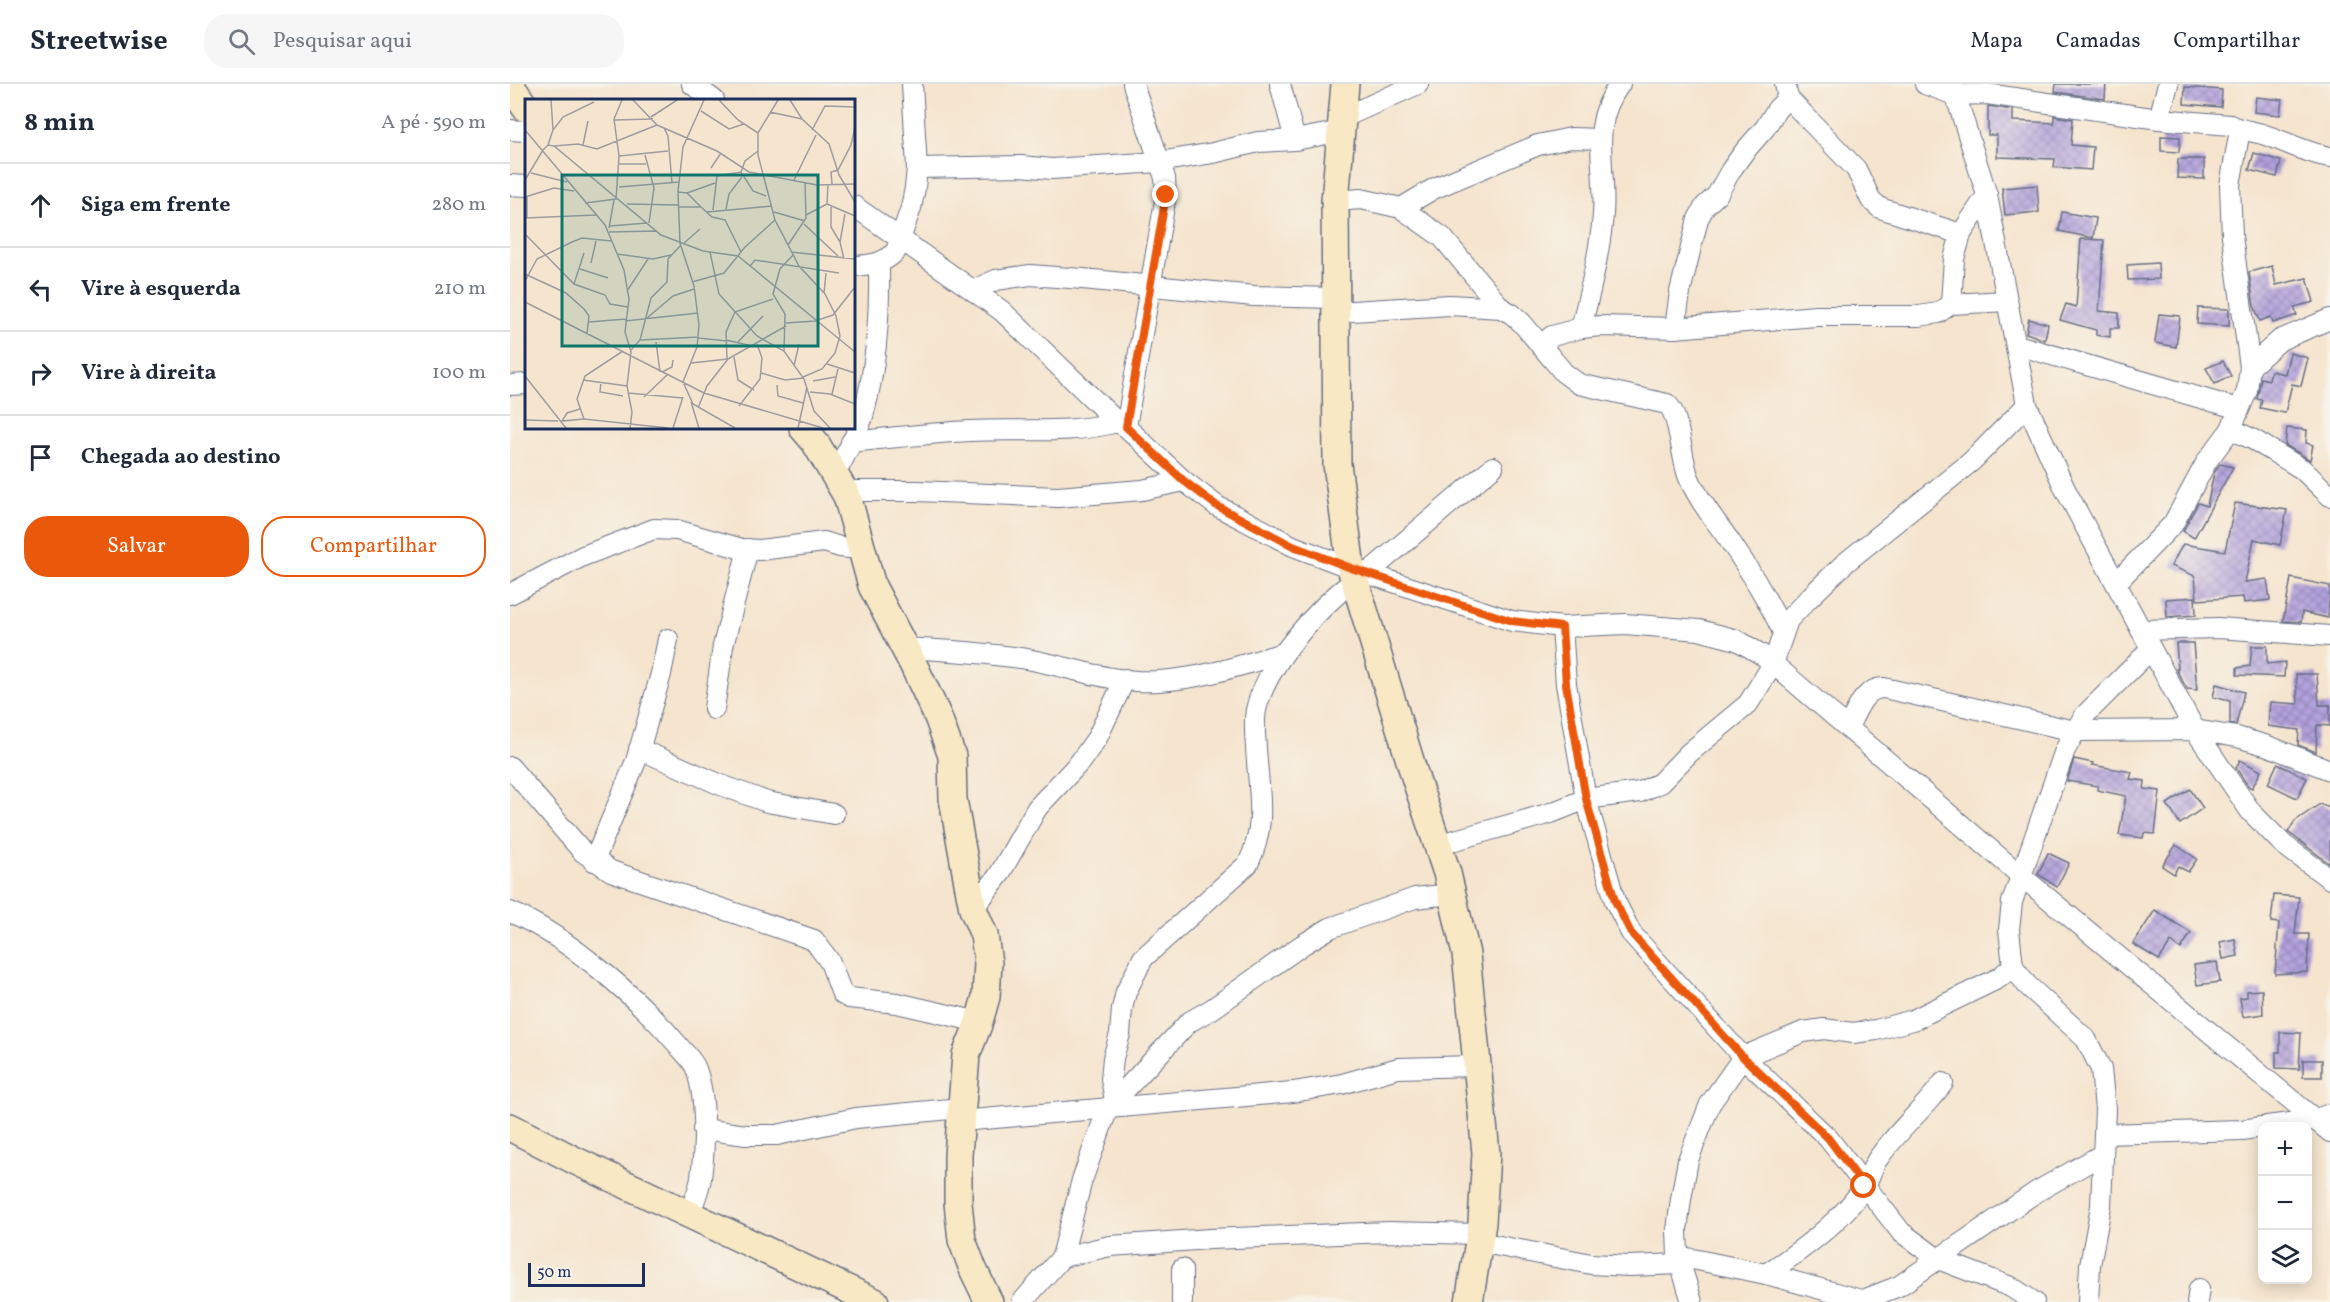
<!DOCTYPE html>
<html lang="pt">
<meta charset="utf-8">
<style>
:root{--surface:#fff;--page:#f6f6f7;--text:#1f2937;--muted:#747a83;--line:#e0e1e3;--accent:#ea580c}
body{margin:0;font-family:Vollkorn,serif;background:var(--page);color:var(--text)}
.controls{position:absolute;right:18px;bottom:18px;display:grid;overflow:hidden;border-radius:12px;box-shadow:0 3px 15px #0003}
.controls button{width:54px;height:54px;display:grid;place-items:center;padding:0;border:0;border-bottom:2px solid var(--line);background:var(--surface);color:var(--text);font:30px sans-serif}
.scale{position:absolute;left:18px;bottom:15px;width:117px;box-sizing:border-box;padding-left:6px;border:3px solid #1b2f5e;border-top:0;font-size:16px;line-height:21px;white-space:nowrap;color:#1b2f5e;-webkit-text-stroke:4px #f7f3e8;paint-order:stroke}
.stop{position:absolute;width:18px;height:18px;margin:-14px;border:4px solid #ea580c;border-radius:50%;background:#fff}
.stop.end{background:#ea580c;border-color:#fff;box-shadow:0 2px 6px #0008}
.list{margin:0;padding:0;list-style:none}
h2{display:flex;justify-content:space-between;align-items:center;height:78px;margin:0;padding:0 24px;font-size:26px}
h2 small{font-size:20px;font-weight:400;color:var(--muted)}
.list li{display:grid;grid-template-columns:39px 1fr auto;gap:18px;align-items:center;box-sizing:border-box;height:84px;padding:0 24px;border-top:2px solid var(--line)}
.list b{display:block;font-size:22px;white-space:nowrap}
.list em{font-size:20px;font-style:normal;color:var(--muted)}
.actions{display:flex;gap:12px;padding:18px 24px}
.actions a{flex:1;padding:14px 0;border:2px solid var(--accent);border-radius:24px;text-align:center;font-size:21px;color:var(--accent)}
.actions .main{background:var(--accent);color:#fff}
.icon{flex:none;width:33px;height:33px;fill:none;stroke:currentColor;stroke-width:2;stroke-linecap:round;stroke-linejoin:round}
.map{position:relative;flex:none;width:1820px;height:1218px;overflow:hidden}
header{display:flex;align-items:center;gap:36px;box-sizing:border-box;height:84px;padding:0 30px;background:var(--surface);border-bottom:2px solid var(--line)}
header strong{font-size:28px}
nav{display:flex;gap:33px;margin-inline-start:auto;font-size:21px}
.search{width:420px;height:54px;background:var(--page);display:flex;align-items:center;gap:15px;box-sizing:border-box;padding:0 21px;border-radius:24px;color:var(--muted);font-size:22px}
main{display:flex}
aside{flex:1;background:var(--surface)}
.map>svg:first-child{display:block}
</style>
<header>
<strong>Streetwise</strong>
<div class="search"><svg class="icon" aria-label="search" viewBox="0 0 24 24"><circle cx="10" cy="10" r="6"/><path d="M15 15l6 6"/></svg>Pesquisar aqui</div>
<nav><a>Mapa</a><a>Camadas</a><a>Compartilhar</a></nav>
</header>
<main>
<aside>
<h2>8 min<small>A pé · 590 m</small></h2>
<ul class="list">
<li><svg class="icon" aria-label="ahead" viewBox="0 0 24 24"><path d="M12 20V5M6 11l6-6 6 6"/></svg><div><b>Siga em frente</b></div><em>280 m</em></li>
<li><svg class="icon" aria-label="left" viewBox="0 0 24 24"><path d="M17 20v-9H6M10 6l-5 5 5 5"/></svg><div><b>Vire à esquerda</b></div><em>210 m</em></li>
<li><svg class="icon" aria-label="right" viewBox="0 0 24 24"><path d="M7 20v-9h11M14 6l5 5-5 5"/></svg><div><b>Vire à direita</b></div><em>100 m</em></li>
<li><svg class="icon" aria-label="arrive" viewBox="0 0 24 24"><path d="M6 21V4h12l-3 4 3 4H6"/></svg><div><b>Chegada ao destino</b></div></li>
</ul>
<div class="actions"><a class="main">Salvar</a><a>Compartilhar</a></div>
</aside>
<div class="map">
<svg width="1820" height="1218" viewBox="0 0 1820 1218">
<defs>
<pattern id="building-cross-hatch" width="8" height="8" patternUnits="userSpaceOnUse" patternTransform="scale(1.5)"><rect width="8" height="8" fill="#b3a2dd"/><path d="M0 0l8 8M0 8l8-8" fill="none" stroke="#9184b6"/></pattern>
</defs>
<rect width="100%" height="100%" fill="#f7f3e8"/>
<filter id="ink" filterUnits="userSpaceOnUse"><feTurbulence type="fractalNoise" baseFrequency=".0167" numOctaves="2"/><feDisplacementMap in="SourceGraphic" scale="12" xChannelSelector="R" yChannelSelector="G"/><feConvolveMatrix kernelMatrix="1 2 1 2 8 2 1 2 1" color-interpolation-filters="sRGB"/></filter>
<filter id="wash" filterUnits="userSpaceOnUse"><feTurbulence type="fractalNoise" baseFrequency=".008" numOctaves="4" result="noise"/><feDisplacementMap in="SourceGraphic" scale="24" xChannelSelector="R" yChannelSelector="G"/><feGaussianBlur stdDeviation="1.35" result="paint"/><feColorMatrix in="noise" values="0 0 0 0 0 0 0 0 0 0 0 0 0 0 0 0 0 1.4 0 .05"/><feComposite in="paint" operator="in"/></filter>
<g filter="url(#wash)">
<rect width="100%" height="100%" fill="#f5e4ce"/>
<g id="blocks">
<g fill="url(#building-cross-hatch)">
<path d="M1546,0H1596L1595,15L1545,8Z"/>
<path d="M1675,3L1712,6L1711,23L1674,20Z"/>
<path d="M1746,13L1772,16L1770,31L1744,28Z"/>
<path d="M1478,22L1503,26V37L1544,39V32L1563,35L1561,61L1583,63L1581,86L1544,83L1545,75L1487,73V51H1478Z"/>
<path d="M1651,52L1670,53L1669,68L1651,67Z"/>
<path d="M1744,69L1771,77L1767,93L1739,86Z"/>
<path d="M1668,75H1694V95L1667,94Z"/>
<path d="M1527,101L1529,128L1495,131L1492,104Z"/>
<path d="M1552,128L1586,134L1583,154L1549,147Z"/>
<path d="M1571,155L1594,156L1589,227L1609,229V244H1600V253L1586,251V246L1550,236L1556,220L1566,223Z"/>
<path d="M1648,179L1649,195L1618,196L1617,181Z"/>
<path d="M1762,182L1766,201L1797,194L1804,218L1784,223L1787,231L1763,239L1761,233L1750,237L1744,222L1739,188Z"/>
<path d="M1688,224L1719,225V242L1687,240Z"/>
<path d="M1649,230L1670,232L1666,263L1645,259Z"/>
<path d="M1519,235L1538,240L1535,256L1516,249Z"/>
<path d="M1780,269L1798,274L1791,302L1782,300L1775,329L1750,324L1752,316L1747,315L1751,294L1759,296L1761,287L1775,290Z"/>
<path d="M1713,277L1721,292L1705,300L1696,284Z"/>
<path d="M1777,344L1797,346L1796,359L1803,361L1800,376L1775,361Z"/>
<path d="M1710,380L1723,383L1684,454L1673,447L1688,419L1697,422L1704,389Z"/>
<path d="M1725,419L1777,426L1770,461L1744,455L1735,498L1757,495L1760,516L1734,519L1733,513L1687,516L1685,492L1661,482L1673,460L1715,467Z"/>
<path d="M1781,494L1820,502L1818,534L1792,528L1791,538L1773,537Z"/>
<path d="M1685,513L1686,531L1657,533L1656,515Z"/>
<path d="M1666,559H1683L1687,606L1677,605L1666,585H1668Z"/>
<path d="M1742,562H1757V580L1775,578L1774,593L1727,591V584L1740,582Z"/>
<path d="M1786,590H1807L1809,621H1820V642L1807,641L1806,668L1788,661L1789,646L1758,642L1760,618L1788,620Z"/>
<path d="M1706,600L1734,608L1726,641L1720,640V617L1703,613Z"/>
<path d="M1564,675L1583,679L1582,681L1622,688L1620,695L1635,697L1634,705L1650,707L1645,750L1634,749L1633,754L1609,751L1616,712L1587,706L1588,702L1557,697Z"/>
<path d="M1730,676L1751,687L1742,704L1738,702L1726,684Z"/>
<path d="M1767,680L1797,694L1787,714L1758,700Z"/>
<path d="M1680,705L1693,724L1670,740L1657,720Z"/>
<path d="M1810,720L1820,724V780L1778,748L1785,737Z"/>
<path d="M1666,761L1687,775L1678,788L1668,782L1664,790L1652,782Z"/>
<path d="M1538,769L1559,779L1547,803L1528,790Z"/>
<path d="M1764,811L1789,813L1785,850H1799L1797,888L1765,890L1769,839L1761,838Z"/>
<path d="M1645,826L1681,849L1671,865L1661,858L1649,876L1623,860Z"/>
<path d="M1725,855L1728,872L1713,875L1710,858Z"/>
<path d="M1707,878L1710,898L1687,901L1684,881Z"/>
<path d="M1752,906L1753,930L1733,933L1730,914L1737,913V907Z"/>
<path d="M1770,948L1791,949L1789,985L1766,984V968H1770Z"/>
<rect x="1793" y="976" width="19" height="17"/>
</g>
</g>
</g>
<g filter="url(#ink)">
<use href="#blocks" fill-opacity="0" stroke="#676e85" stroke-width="1.5"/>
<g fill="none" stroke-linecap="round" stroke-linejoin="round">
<g stroke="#676e85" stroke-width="22">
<g id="street">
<path d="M182,0L204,16"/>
<path d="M770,0L785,56"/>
<path d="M1275,0L1278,14L1346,85L1361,116L1370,124L1451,150"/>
<path d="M1415,0L1445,11L1477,10L1649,35L1720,41C1730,46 1741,47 1752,50C1775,57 1795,69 1820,73"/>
<path d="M1442,0L1477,111L1517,321L1555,405L1685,646L1741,728L1774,761L1820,795"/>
<path d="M832,34L908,0"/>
<path d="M1649,35L1658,0"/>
<path d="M0,46L16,47"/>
<path d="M407,84L511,82L542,85L649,78L703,69L748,58L785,56L832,47"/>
<path d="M0,101L16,102"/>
<path d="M825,117L851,115L891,124L932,153L991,224"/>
<path d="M344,122L492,227L607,338L616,343L674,397L707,422L783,462L841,484L1002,537L1052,543L1115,540L1189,546L1227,556L1254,572L1510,791L1820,1048"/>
<path d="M891,124L925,104L1028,61L1061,54L1091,55"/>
<path d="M344,182C360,181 374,180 386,167L401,124L405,104L407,84L402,0"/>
<path d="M463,206L486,196L520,191L573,195L744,212L825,214"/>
<path d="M1441,220L1444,175L1451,150L1477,111"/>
<path d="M826,228L940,221L991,224L1002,230L1012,239L1054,289L1069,300L1157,320C1170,330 1171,376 1179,394C1189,417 1205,436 1219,456C1239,485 1258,516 1273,548"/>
<path d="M1071,244C1080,207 1090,168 1093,130C1097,83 1078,42 1110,0"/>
<path d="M1165,244L1170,208L1188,135L1195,122L1207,111L1221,86L1234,68L1255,44L1267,25L1278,14"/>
<path d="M1507,261L1729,325"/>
<path d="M1031,262L1042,252L1071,244L1091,242L1165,244L1306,232H1409L1428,229L1441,220L1497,217"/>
<path d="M1740,283L1770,256L1820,235"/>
<path d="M0,301L16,300"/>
<path d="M616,343L656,111L655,94L623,0"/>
<path d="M1721,345L1744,356L1792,385L1820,412"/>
<path d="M341,358C380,354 420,349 460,347C508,344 560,351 607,338"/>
<path d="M325,391C334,372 347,352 353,332C367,282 370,230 369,179"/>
<path d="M334,407H407L548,413L632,406L674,397"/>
<path d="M858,489L983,383"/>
<path d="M1606,499L1663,440L1697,377L1721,345L1737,307L1740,283L1722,152L1720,101L1730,46"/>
<path d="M0,510L73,472L144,445L167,446L232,465L250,466L314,458L330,463L351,465"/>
<path d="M1052,543L1056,600L1076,715L1105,817L1121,849L1233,973L1318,1054L1391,1148L1428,1175L1501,1203L1524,1218"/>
<path d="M1631,546L1708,544L1820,552"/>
<path d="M394,564C435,566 476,569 517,575C560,583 604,600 648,597C691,595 732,581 773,569"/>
<path d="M204,625L213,562L238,465"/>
<path d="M1338,643C1347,627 1353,604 1374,604L1565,647L1685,646L1727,653L1758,662L1820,686"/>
<path d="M129,665L211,701L257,718L324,730"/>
<path d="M0,683L73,768L101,787L304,856L320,878L332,910L339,914L387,919L469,938"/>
<path d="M927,761L1041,729L1076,715L1130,708L1150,699L1179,669L1238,620L1263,580L1278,536L1299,514L1335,479L1462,377L1517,321"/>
<path d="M84,777L126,677L151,590L158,555"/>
<path d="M463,825L489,791L527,724L570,678L587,654L615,595"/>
<path d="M0,828C56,851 128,914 167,960C173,968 183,976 186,985C197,1015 195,1063 191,1094C189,1106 184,1118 180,1129"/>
<path d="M605,1016L601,995L603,974L610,950L612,925L616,908L633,874L738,780C758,740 748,705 746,663C745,652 744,637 746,626C756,581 808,523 845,496"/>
<path d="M451,1037L783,1008L832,1000L888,984L966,982"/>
<path d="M1757,1042L1803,1036L1820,1030"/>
<path d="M193,1045L236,1051H267L346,1034L451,1024"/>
<path d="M1594,1050L1732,1046L1752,1043"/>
<path d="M969,1158L1081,1180L1119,1182L1171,1180"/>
<path d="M1168,1172L1256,1190L1351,1216"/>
<path d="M552,1173L600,1162L700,1155L879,1148L970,1150"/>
<path d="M1256,1190C1289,1168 1334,1136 1355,1101C1360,1093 1362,1084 1367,1076C1386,1048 1413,1026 1433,999"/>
<path d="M512,1218L552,1173L572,1096L598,1024L679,938L702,925L792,861L820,844L905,814L942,810"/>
<path d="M672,1218V1185"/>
<path d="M1182,1218L1168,1172L1167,1146L1171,1115L1178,1076L1200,1020L1233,973L1293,948L1314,945L1343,949L1366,946L1403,936L1489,894L1503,882"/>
<path d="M1348,1218L1389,1202L1526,1108L1593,1070"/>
<path d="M1578,1218L1580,1181L1591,1122L1595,1025L1591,985L1576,955L1517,901L1503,882L1499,846L1502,818L1555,666L1574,632L1641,565"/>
<path d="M1687,1218L1689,1205"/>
</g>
</g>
<g stroke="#676e85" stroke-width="30">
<g id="secondary">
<path d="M835,0L825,117L827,380L841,484L906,696L937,789L956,870L976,1069L972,1139L959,1218"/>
<path d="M0,1L16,24"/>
<path d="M293,344L305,358L337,412L362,502L403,580L428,633L442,672L443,715L458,799L463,825L474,851L478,879L476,913L468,941L456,971L448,1071V1119L452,1156L463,1185L479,1218"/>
<path d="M0,1043L66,1077L365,1218"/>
</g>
</g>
<use href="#street" stroke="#fff" stroke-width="20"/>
<use href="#secondary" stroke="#f8e8c3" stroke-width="27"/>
</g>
</g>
<g fill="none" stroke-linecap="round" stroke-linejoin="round" filter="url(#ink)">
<path stroke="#ea580c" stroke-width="8" d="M656,111L616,343L674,397L707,422L783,462L841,484L1002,537L1052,543L1056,600L1076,715L1105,817L1121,849L1233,973L1318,1054L1354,1102"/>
</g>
<g transform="translate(15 15)">
<rect width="330" height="330" fill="#f5e4ce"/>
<path fill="none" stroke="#9e9ca1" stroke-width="1.5" d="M108,1L132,26L192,52L224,73L292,86L330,85M179,1L158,48L153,93L155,144L169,187L174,226L172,248L158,283L168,305L210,329M194,1L213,21L233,34V56L250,121L274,167L300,195L311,217L315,237L310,254L297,270L278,278M265,1L277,20L304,45L314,76L330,103M176,12L204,30L219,25M245,13L277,20M126,18L152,1M89,21L128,20M139,29L143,37L147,84M0,31L80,126L99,171L104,200L100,233L106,253L102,287L107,313L105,329M28,31L38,18L69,3M287,31L300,7L330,8M233,34L253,1M23,46L28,31L26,1M58,46L63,22M29,47L53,45L72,50L132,26M233,52L220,62L216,73L228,92L241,97M120,56L129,89L124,124M94,57L143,52M94,65H121M186,69L196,54M6,74L42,83M0,81L18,51L23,46L29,47L136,136L178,152L213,157L330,253M269,81L291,36M307,85L306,73L313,71L326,46L330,28M94,88L154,83M153,93L162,94L176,108M162,94L190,84M2,97V119M0,98L29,89L49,92M60,104L91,100L94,57L89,20L97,1M102,105L153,106M302,105L330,117M302,105L303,85M153,108H176L187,118L200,121L216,153M306,108V128L315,143M201,110L204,95L217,78M188,111L192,77L216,73M182,113L247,107M249,113L280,122M281,116L302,105M0,119L71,116M279,125L313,157M85,127L122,124M84,129L89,101M84,133L132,132M0,135L49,185L80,196L85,205L103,208M158,145L175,130M263,146L281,119L280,83M185,153L194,195L232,237L259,252L279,280L289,312L305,329M266,153L330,160M92,155L128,160L146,156M319,160L315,143L320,115M66,164L71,142M225,167L230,161L314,174M55,170L83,179M0,175L41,194L59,210L64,217L62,235M0,182L12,160L47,143L57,139L86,142M167,183L199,174L220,148L250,121M49,185L59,154M102,192L123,160M299,194L301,174M0,203L179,294L298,329M122,219L148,197L169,190M100,222L173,214M64,223L101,220M261,224L290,222L308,216L330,188M173,239L202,242M115,241L173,238M201,241L227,247M131,243L135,273M213,243L238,217M106,251L115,241L126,199L142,183L143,160L156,146M259,252L260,215L248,195L255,170L268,156M209,258L213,281L229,291M202,260L201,233L210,213L248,200M166,264L203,260L261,227M302,265L330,274M269,267L274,245M137,273L147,268L148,261M236,274L260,281L279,279M0,277L41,329M58,281L102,287M288,282L310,278M76,283L75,293L98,297M252,286L253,297L278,304M285,293L305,295L330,305M103,294L158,299M307,295L313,270M119,298L142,276M166,303L174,329M214,307L235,280L237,259L232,245M173,309L182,287L203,260M55,310L42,314L37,322L59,320L143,329M59,320L52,300L60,277L98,252M0,321L33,322M148,329L158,298M273,329L282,288"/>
<path fill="#0f766e" fill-opacity="0.15" stroke="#0f766e" stroke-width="3" d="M37,76H293V247H37Z"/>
<rect width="330" height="330" fill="none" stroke="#1b2f5e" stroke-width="3"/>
</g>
</svg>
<div class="controls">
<button>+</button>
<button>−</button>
<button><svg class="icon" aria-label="layers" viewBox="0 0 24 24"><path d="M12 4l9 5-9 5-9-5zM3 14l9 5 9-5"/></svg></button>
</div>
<div class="scale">50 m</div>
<div class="stop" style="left:1354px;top:1102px"></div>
<div class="stop end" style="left:656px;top:111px"></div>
</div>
</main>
